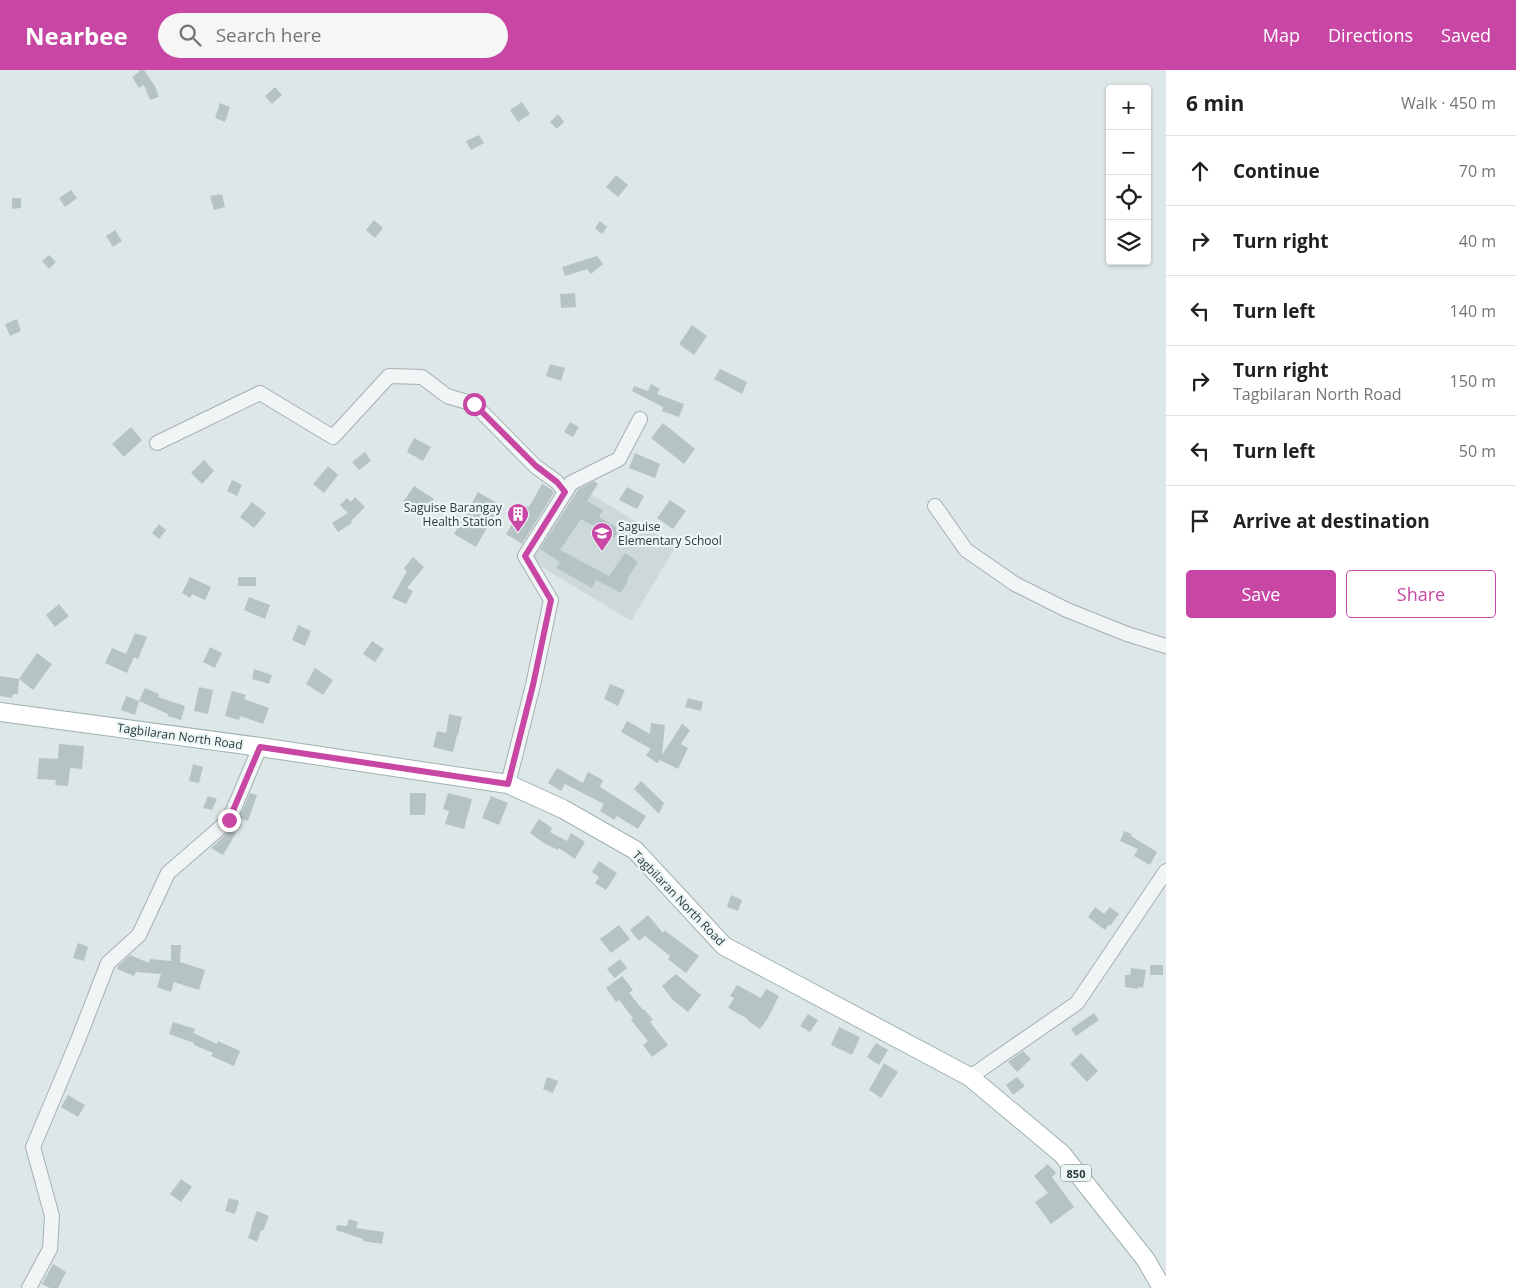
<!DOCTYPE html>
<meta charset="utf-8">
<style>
:root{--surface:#fff;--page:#f6f6f6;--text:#202124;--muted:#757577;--line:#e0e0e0;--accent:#c847a5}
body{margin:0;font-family:"Open Sans",sans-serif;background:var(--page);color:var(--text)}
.controls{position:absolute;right:15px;top:15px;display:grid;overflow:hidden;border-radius:5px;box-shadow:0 1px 4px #0004}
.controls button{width:45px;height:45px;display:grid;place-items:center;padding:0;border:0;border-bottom:1px solid var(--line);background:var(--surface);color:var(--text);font:25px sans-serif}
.stop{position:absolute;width:15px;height:15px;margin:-11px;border:4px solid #c847a5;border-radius:50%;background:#fff}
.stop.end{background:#c847a5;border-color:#fff;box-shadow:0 1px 5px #0008}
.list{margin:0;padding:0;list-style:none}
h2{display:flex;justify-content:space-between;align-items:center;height:65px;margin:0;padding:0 20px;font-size:21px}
h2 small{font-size:16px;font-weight:400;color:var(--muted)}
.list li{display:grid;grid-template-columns:32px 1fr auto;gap:15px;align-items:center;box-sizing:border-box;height:70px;padding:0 20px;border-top:1px solid var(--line)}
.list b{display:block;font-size:19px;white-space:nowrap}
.list p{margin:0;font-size:16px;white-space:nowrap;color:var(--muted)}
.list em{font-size:16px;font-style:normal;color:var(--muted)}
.actions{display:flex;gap:10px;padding:15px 20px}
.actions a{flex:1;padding:11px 0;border:1px solid var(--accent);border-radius:5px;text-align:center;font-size:18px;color:var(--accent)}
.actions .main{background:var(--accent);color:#fff}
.icon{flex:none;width:28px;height:28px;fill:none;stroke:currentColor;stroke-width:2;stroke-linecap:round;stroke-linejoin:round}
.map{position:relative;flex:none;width:1166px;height:1218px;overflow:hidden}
header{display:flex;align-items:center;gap:30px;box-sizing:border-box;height:70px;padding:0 25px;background:var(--accent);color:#fff}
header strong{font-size:24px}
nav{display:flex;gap:28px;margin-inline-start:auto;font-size:18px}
.search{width:350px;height:45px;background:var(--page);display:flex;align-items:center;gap:12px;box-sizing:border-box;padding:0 18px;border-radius:28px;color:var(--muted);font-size:19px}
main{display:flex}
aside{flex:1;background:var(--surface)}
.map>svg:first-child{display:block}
.built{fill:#ccd8d9}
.building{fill:#b6c3c4}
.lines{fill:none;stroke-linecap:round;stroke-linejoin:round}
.minor-casing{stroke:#a4b0b1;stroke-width:16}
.major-casing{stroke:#9eb2b2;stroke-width:20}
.minor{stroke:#f1f5f6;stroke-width:14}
.major{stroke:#fff;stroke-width:18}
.route{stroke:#c847a5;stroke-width:6}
.labels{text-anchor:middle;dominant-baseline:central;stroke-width:4.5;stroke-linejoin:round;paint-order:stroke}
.shield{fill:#edf5f5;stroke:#637474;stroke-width:1}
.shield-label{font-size:11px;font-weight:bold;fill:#283c3d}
.poi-label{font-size:12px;fill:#283c3d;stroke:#edf5f5;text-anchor:end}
.street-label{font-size:12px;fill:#283c3d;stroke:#edf5f5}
</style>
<header>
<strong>Nearbee</strong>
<div class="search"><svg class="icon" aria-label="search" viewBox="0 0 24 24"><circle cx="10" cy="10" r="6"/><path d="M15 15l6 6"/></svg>Search here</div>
<nav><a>Map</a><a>Directions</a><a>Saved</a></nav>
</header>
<main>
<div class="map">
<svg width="1166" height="1218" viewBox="0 0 1166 1218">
<rect width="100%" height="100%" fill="#dee7e7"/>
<path class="built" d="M574 414 676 476 631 551 529 489Z"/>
<g class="building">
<path d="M139 0H144L155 16 159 27 150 30 144 15 139 18 132 7 140 1Z"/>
<path d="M275 17 282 25 272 34 265 26Z"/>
<path d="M522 32 530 44 518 52 510 40Z"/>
<path d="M220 33 230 37 225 52 215 48Z"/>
<path d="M558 44 564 52 557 59 550 52Z"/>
<path d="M479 65 484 73 471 80 466 71Z"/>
<path d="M616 105 628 115 618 127 606 117Z"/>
<path d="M71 120 77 128 65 137 59 128Z"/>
<path d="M222 124 225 137 214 140 210 126Z"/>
<path d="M12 128H21V138L12 139Z"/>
<path d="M374 150 383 158 375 168 366 160Z"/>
<path d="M600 151 607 157 602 164 595 158Z"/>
<path d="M115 160 122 171 113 177 106 166Z"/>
<path d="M49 185 56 192 49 199 42 191Z"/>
<path d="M597 186 603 194 591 204 587 199 565 206 562 197Z"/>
<path d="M575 223 576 237 561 238 560 224Z"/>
<path d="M17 249 21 261 10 266 5 254Z"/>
<path d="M692 255 707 266 694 285 679 274Z"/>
<path d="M550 294 565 298 561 311 546 306Z"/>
<path d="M720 299 747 312 742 324 714 309Z"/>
<path d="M651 314 660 319 657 324 684 334 679 347 662 341 663 337 632 321 634 316 648 321Z"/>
<path d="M570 352 579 357 573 367 564 362Z"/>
<path d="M663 353 695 379 684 394 651 368Z"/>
<path d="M131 357 142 370 124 387 112 374Z"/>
<path d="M414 368 431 377 423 391 407 382Z"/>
<path d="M365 382 371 391 359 400 352 392Z"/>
<path d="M635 383 660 394 655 408 629 398Z"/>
<path d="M204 390 214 401 202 414 191 403Z"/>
<path d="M328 396 338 405 324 423 313 414Z"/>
<path d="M232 410 242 415 237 426 227 421Z"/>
<path d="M594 411 598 414 587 431 603 440 599 447 619 459 614 468 581 449 560 480 609 506 625 483 638 492 627 509 628 510 621 523 596 510 592 518 556 498 560 492 540 479 579 419Z"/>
<path d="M542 414 551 419 554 423 522 474 506 464 514 451 517 452 527 436 529 437Z"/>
<path d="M414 416 434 429 423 445 403 432Z"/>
<path d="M627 417 644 426 637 439 619 430Z"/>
<path d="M478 422 500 435 476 477 454 464Z"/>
<path d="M355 427 365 437 351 451 352 453 338 462 332 453 348 443 340 435 347 428 351 432Z"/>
<path d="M670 430 686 441 673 459 657 448Z"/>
<path d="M252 432 266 443 254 458 240 447Z"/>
<path d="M159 454 166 460 159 469 152 463Z"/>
<path d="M625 456 636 464 631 472 619 465Z"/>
<path d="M413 487 424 497 407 518 413 521 406 534 392 528 407 501 404 498Z"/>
<path d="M190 507 211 517 205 530 192 524 190 528 182 523Z"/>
<rect x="238" y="507" width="18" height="9"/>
<path d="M249 527 270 535 265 549 244 540Z"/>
<path d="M59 534 69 546 55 557 46 545Z"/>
<path d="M298 555 311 561 305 576 292 570Z"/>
<path d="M135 563 147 567 138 589 126 584Z"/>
<path d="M372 571 384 579 375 592 363 584Z"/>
<path d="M210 577 222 583 215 598 203 592Z"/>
<path d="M112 578 134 587 127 603 105 593Z"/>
<path d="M37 583 52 594 33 620 19 609Z"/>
<path d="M315 598 333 610 323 625 306 614Z"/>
<path d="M254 599 272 605 269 614 252 609Z"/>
<path d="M0 606 19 609 18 624H13L12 628 0 626Z"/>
<path d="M610 614 625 620 618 636 604 629Z"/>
<path d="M199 617 213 620 208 644 194 641Z"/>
<path d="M145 618 159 624 158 627 185 636 181 650 168 646V644L139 631Z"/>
<path d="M232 621 246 625 244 629 269 638 263 654 240 646 239 650 225 646Z"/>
<path d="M126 626 139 631 135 645 121 640Z"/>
<path d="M688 628 703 632 701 641 685 637Z"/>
<path d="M449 644 462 647 458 665H457L453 682 433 677 437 661 446 663Z"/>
<path d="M627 651 650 664 651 653 665 655 662 685 682 654 690 660 681 674 688 678 678 699 660 690 657 693 646 685 651 679 621 662Z"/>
<path d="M59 674 84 676 82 699 70 698 68 716 55 715 56 710 37 709 39 688 58 689Z"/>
<path d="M193 694 203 697 199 713 189 711Z"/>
<path d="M557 698 583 713 588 702 603 710 600 717 646 746 638 759 617 746 614 750 600 741 604 734 565 714 561 721 548 713Z"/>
<path d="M641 711 664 733 659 744 634 719Z"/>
<path d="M250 723 257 725 248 751 239 748Z"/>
<path d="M410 723H426L425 745H410Z"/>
<path d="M448 723 472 729 464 759 445 754 449 741 443 739Z"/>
<path d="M208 726 217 729 212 740 203 738Z"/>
<path d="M491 726 508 733 499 755 482 748Z"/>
<path d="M539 749 552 758 550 762 567 771 571 763 585 772 575 789 559 778 558 780 544 773 530 763Z"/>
<path d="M231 760 236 763 223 785 211 778Z"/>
<path d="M1124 761 1132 764 1131 766 1157 782 1150 795 1134 786 1138 779 1120 771Z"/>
<path d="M599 791 617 803 606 820 595 813 599 807 592 802Z"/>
<path d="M731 825 742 830 738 841 727 837Z"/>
<path d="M1095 837 1104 844 1110 837 1119 844 1110 856 1109 854 1105 860 1088 847Z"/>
<path d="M648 845 663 863 664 860 699 886 686 903 668 889 670 886 645 866 639 871 630 860Z"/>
<path d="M619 855 630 869 611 883 600 869Z"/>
<path d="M78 873 88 877 84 891 73 888Z"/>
<path d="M171 875H181L180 892 205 900 199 920 174 912 171 922 157 917 161 904 136 902 134 906 117 899 118 896 130 885 149 893 150 889 171 891Z"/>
<path d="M620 889 627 898 615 908 607 899Z"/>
<rect x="1150" y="895" width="13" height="10"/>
<path d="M1131 898 1146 900 1143 918 1138 917V919L1125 917V905H1130Z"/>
<path d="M676 904 701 925 688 942 673 930 662 916Z"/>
<path d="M622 906 633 920 629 923 643 940 644 939 653 950 650 952 668 975 652 987 643 975 648 971 631 950 633 948 619 930 616 932 606 918Z"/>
<path d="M737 915 761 928 766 919 779 926 768 948 760 959 747 950 748 949 728 938 734 928 730 926Z"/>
<path d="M1094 943 1099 950 1076 966 1071 959Z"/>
<path d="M808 944 818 950 810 962 800 956Z"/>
<path d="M173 952 195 959 193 963 198 965 217 974 218 971 240 981 234 996 211 986 213 983 194 975V973L169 964Z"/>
<path d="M839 957 860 967 852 985 831 975Z"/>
<path d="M876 973 888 980 879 995 867 987Z"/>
<path d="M1023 981 1031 989 1017 1002 1008 992Z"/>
<path d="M1081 983 1098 1001 1087 1012 1070 994Z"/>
<path d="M884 993 898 1002 881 1028 869 1020Z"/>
<path d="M547 1007 558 1011 553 1023 543 1019Z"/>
<path d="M1017 1007 1025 1016 1013 1025 1006 1015Z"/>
<path d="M68 1025 85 1035 78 1047 61 1037Z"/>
<path d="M1048 1094 1056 1103 1052 1107 1074 1137 1051 1154 1035 1132 1048 1123 1034 1106Z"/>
<path d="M181 1109 192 1117 181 1132 170 1124Z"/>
<path d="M229 1128 239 1131 235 1144 225 1141Z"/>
<path d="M257 1141 269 1146 263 1161 261 1160 257 1172 248 1168 252 1156H251Z"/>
<path d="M349 1149 358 1152 356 1158 384 1162 382 1174 363 1171V1169L336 1160 337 1155 347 1156Z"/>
<path d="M53 1194 66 1202 58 1218H50L42 1214Z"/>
</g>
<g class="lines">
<g class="minor-casing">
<g id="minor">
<path d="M157 373 260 323 333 367 389 306 422 307 447 326 474 334 535 396 557 412 565 422"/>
<path d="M935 436 966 480 1015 514 1067 540 1127 564 1166 576"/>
<path d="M508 714 533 615 551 530 525 486 571 413 619 389 640 349"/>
<path d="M970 1007 1077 933 1166 801"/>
<path d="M29 1218 50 1179 52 1146 33 1077 78 970 108 893 139 865 168 803 229 750 260 677"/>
</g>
</g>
<g class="major-casing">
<path id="major" d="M0 642 260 677 508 714 563 739 635 780 724 876 970 1007 1062 1084 1146 1190 1162 1218"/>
</g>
<use href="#minor" class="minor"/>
<use href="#major" class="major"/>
</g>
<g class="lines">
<path class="route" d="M229 750 260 677 508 714 533 615 551 530 525 486 565 422 557 412 536 396 474 334"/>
</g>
<defs>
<g id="building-pin" transform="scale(1.125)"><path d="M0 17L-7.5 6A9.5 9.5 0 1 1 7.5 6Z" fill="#c847a5" stroke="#edf5f5"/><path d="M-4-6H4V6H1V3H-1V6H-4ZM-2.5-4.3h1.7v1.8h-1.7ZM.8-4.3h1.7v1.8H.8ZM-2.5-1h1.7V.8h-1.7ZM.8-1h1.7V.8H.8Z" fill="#fff"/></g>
<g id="school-pin" transform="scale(1.125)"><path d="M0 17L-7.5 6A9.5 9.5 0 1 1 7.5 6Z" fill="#c847a5" stroke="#edf5f5"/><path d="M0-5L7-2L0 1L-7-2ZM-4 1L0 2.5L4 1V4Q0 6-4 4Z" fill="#fff"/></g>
</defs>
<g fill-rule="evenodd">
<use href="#building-pin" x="518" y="444"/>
<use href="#school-pin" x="602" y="463"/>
</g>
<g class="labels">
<rect class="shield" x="1061" y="1094.5" width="30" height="17" rx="4"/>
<g class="shield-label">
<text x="1076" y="1103">850</text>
</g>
<g class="poi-label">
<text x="502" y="437">Saguise Barangay<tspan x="502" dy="14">Health Station</tspan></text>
<text x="618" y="456" text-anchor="start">Saguise<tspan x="618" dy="14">Elementary School</tspan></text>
</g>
<g class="street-label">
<text transform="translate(180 666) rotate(8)">Tagbilaran North Road</text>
<text transform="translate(679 828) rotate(46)">Tagbilaran North Road</text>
</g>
</g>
</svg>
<div class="controls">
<button>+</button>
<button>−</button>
<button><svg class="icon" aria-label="locate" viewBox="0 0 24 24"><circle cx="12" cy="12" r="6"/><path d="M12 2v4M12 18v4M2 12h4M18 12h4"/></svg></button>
<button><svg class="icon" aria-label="layers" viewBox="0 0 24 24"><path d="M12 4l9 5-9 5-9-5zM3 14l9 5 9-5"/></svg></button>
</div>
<div class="stop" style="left:474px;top:334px"></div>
<div class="stop end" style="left:229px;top:750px"></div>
</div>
<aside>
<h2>6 min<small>Walk · 450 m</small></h2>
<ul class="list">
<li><svg class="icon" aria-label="ahead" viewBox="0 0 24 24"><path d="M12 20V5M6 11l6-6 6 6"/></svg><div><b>Continue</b></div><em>70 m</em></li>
<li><svg class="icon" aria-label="right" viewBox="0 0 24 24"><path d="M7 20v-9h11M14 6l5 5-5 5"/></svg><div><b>Turn right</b></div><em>40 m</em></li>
<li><svg class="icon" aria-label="left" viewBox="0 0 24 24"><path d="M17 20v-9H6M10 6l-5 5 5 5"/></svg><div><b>Turn left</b></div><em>140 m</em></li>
<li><svg class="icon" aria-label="right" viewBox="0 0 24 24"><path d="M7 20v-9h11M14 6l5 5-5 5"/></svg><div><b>Turn right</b><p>Tagbilaran North Road</p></div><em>150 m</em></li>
<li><svg class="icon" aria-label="left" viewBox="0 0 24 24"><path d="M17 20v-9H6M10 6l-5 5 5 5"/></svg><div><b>Turn left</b></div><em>50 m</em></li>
<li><svg class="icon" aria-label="arrive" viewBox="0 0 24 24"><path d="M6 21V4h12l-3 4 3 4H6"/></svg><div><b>Arrive at destination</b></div></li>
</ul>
<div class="actions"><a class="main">Save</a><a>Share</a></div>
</aside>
</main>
